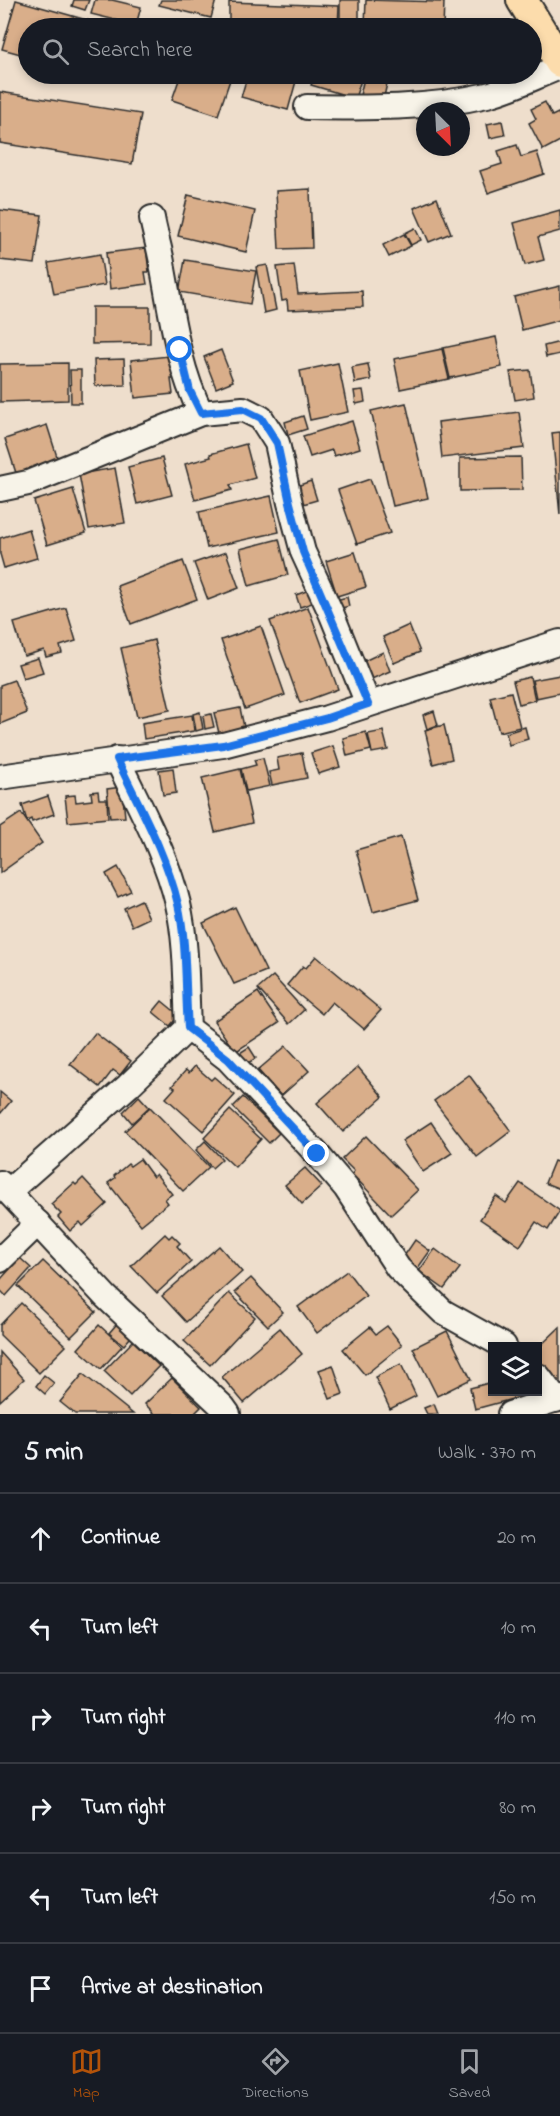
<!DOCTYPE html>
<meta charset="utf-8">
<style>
:root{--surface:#171b24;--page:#20242c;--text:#f1f3f6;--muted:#9ea1a6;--line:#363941;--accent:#b45309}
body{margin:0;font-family:"Indie Flower",sans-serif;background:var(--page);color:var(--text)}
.controls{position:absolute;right:18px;bottom:18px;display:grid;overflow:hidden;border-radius:0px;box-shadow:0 3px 9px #0003}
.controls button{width:54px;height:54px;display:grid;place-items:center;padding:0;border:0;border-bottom:2px solid var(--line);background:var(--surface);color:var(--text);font:30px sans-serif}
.compass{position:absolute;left:416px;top:102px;width:54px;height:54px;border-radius:50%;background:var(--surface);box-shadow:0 3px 9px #0003;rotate:156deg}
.stop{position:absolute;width:18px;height:18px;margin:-14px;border:4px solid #1a73e8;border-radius:50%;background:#fff}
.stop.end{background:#1a73e8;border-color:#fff;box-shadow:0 2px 6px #0008}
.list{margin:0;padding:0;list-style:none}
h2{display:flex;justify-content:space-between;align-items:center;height:78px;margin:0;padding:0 24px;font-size:26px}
h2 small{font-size:20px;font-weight:400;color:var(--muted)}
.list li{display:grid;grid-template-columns:39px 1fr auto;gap:18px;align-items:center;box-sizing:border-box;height:90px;padding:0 24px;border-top:2px solid var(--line)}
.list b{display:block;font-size:22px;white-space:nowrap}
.list em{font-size:20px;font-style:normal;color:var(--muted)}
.icon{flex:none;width:33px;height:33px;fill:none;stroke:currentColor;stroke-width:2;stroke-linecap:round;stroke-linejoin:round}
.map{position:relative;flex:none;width:560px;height:1414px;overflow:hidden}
.search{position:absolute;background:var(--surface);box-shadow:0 3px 9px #0003;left:18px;right:18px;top:18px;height:66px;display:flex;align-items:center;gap:15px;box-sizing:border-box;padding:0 21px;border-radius:33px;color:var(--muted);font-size:22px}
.sheet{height:618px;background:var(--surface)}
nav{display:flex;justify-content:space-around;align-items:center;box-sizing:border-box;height:84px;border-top:2px solid var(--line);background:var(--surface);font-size:16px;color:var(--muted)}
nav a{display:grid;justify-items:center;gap:3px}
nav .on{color:var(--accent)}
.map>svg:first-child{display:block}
.building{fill:#d9ae8a;stroke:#2b2b2b;stroke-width:1.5}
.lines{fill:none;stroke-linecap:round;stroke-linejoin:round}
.minor-casing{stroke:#2b2b2b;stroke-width:28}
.major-casing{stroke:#2b2b2b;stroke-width:34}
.minor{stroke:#f7f3e8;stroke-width:24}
.major{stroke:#fcdcac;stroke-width:30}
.route{stroke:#1a73e8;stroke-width:8}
</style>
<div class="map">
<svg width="560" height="1414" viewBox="0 0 560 1414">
<rect width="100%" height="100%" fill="#eedecc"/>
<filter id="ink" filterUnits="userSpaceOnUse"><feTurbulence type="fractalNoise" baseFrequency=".0167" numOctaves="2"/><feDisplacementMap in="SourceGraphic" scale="12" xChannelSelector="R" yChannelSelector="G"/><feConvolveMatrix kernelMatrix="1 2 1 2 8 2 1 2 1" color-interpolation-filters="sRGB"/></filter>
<g filter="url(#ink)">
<g class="building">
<path d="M16 0 115 28H28V56L2 49Z"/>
<path d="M74 0H89L85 10 72 6Z"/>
<path d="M95 0H112L141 7 136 25 91 14Z"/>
<path d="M161 0H216L211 18 159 5Z"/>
<path d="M340 0H359V25H349V20L340 19Z"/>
<path d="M366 0 444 2 443 28 365 26Z"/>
<path d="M229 2 339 6 338 27 229 23Z"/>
<path d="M89 74H113L111 80Z"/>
<path d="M181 74H232L218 115 172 100Z"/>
<path d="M248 74H298L288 110 241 97Z"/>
<path d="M315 74H363L355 98 311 85Z"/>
<path d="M365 74 388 79 383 101 360 95Z"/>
<path d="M0 92 141 114 132 164 0 143Z"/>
<path d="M545 102 552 116 558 113 560 116V141L543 150 529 123 536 119 531 109Z"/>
<path d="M502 121 505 135 490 138 487 124Z"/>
<path d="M517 145 521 157 537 152 544 174 488 193 480 171 502 164 498 151Z"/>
<path d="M310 189 312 248 279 249 276 191Z"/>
<path d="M188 195 255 211 246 252 178 236Z"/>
<path d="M437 198 451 233 429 242 414 208Z"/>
<path d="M0 210 42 215 35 264 0 260Z"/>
<path d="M560 210V231L538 237 544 260 525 265 514 223Z"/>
<path d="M415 228 421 240 411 245 405 233Z"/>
<path d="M404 234 411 246 389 257 383 245Z"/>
<path d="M146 248 149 272H145L147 284 110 289 106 253Z"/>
<path d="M100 254 105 285 54 294 48 263Z"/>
<path d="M185 260 256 271 250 304 179 292Z"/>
<path d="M267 265 276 310 264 313 256 267Z"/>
<path d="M294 265 298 294 362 291 363 307 288 310 287 300 282 301 277 267Z"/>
<path d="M560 286V320L522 330 514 297Z"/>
<path d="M92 307H150V343L92 344Z"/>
<path d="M496 337 502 367 450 378 443 348Z"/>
<path d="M560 342V354L546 357 544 346Z"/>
<path d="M442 349 449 379 400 389 394 359Z"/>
<path d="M221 350 233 381 216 388 204 357Z"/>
<path d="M169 356 170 365H175L177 379H171L173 394 135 398 131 360Z"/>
<path d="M124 359 125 385 95 386 94 360Z"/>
<path d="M68 363V400L0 402V364Z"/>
<path d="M338 363 348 412 310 420 300 371Z"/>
<path d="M368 364 371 380 355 383 352 367Z"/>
<path d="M70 370H81V403H71Z"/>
<path d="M530 370 534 397 515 400 510 372Z"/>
<path d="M363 390 365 402 356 404 354 391Z"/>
<path d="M406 403 428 498 393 506 371 411Z"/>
<path d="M519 412 524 448 442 458 438 422Z"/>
<path d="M303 416 307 429 288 435 285 422Z"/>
<path d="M352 421 360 448 334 456 332 450 310 457 303 436Z"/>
<path d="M47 425 59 463 17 476 5 439Z"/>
<path d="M560 432V515L552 433Z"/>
<path d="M246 444 255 478 230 485 232 490 195 500 185 464 211 457 210 454Z"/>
<path d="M521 457 522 490 460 491V458Z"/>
<path d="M162 458 172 495 137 504 128 467Z"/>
<path d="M115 468 125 523 89 529 79 474Z"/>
<path d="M370 479 390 533 357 544 338 490Z"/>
<path d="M311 481 317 500 303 504 297 486Z"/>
<path d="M73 489 86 533 47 545 34 501Z"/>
<path d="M271 496 279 532 207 548 199 512Z"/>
<path d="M29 529 37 558 4 568 0 554V538Z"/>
<path d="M279 539 288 575 249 586 240 549Z"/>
<path d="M226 552 239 588 208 600 194 563Z"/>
<path d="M355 552 366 587 337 596 326 561Z"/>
<path d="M183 561 197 599 131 624 117 586Z"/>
<path d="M309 590 312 603 300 607 296 595Z"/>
<path d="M347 597 349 606 339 609 336 600Z"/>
<path d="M308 607 338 689 300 703 270 621Z"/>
<path d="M66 608 76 641 60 646 62 653 46 657 44 650 24 656 14 623Z"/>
<path d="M409 625 420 652 394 663 383 637Z"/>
<path d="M261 626 285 695 245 709 221 640Z"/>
<path d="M154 640 170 710 137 717 121 648Z"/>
<path d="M383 652 390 671 367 681 360 663Z"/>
<path d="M38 658 43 672 23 678 18 664Z"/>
<path d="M560 675V693L536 698 532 680Z"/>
<path d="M530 677 535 700 519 704 513 681Z"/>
<path d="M14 680 27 713 0 724V685Z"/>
<path d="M511 692 520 727 499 732 490 697Z"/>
<path d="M240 708 244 727 219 733 214 713Z"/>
<path d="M434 711 438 725 427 729 423 715Z"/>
<path d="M200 712 203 729 196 731 193 714Z"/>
<path d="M211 714 214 727 205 729 203 716Z"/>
<path d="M192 715 194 731 144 739 142 723Z"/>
<path d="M444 725 452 759 433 764 425 730Z"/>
<path d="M525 727 528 739 509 745 506 733Z"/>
<path d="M383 731 388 750 372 753 368 734Z"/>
<path d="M366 732 371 750 347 756 343 738Z"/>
<path d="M333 746 340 767 318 774 311 753Z"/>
<path d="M302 753 307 778 272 785 269 772 279 770 277 758Z"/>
<path d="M263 758 270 786 246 791 241 769 256 765 254 760Z"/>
<path d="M173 768 176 793 163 795 159 770Z"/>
<path d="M240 769 252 823 215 832 202 778Z"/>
<path d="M122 787 125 817 110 818 107 789Z"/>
<path d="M98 791 99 799H107L108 818 68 822 65 796 75 795 76 802 92 800 91 792Z"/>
<path d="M48 796 54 814 32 822 31 819 27 821 22 805Z"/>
<path d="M21 813 42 843 0 873V827Z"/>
<path d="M401 837 418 900 373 912 356 850Z"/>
<path d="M118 867 131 891 118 897 106 874Z"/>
<path d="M141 900 149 918 132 926 124 908Z"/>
<path d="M235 907 266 971 234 984 203 923Z"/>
<path d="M316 956 381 1010 364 1029 332 1002 322 1014 287 985 303 966 306 968Z"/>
<path d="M273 976 304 1010 289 1024 258 989Z"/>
<path d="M258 992 279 1023 235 1052 214 1021Z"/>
<path d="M162 1001 179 1015 170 1026 153 1012Z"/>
<path d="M95 1033 131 1061 120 1075 113 1070 100 1087 70 1064Z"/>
<path d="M286 1046 309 1071 281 1096 258 1070Z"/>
<path d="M249 1047 256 1058 242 1067 235 1056Z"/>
<path d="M195 1066 211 1080 214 1077 235 1095 203 1131 166 1098 175 1088 172 1086 186 1070 189 1073Z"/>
<path d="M358 1067 383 1097 343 1132 317 1103Z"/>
<path d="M469 1075 511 1131 477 1157 434 1101Z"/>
<path d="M0 1092 11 1101 0 1114Z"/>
<path d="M139 1096 149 1107 132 1123 123 1112Z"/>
<path d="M243 1097 279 1133 269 1143 233 1107Z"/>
<path d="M150 1107 209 1167 183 1191 125 1131Z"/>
<path d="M230 1110 261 1139 235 1167 204 1138Z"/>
<path d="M431 1122 452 1153 423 1172 402 1141Z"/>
<path d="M366 1136 418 1190 391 1215 352 1174 354 1171 342 1159Z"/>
<path d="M205 1141 222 1159 212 1168 196 1150Z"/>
<path d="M140 1159 153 1177 156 1174 172 1194 165 1199 168 1203 141 1225 108 1183 115 1178 114 1176 128 1164 130 1166Z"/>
<path d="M554 1161 560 1163V1189L545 1183Z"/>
<path d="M305 1168 322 1186 302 1204 285 1185Z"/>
<path d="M83 1178 107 1204 83 1226 80 1222 70 1231 58 1217 61 1214 51 1204 74 1183 76 1185Z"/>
<path d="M520 1183 560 1211 548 1230 536 1222 520 1246 480 1219 496 1196 506 1203Z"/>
<path d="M165 1234 169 1238 172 1235 180 1243 177 1246 191 1262 157 1293 131 1266Z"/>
<path d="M415 1240 430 1251 415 1272 400 1262Z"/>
<path d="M219 1246 242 1272 186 1322 162 1296Z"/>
<path d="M435 1249 460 1268 444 1289 419 1271Z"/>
<path d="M20 1258 31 1268 6 1296 0 1290V1280Z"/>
<path d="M43 1261 96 1312 71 1337 18 1286Z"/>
<path d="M347 1271 366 1296 317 1333 298 1307Z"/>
<path d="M251 1278 283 1312 268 1326 235 1292Z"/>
<path d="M229 1293 255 1317 210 1365 184 1341Z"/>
<path d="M21 1303 66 1346 39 1373 0 1335V1325Z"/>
<path d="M121 1319 136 1331 124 1345 109 1333Z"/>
<path d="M99 1325 122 1346 101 1369 78 1349Z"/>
<path d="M387 1326 402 1345 365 1375 343 1349 370 1327 376 1334Z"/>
<path d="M560 1327V1382L558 1384 538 1363V1348Z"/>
<path d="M280 1328 302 1354 244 1403 222 1377Z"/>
<path d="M447 1331 471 1379 437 1396 413 1348Z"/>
<path d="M133 1341 159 1366 130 1396 104 1371Z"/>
<path d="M0 1352 24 1379 0 1401Z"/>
<path d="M401 1364 416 1396 390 1409 375 1377Z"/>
<path d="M333 1365 343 1394 330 1399 319 1370Z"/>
<path d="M83 1374 133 1414H75L60 1402Z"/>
<path d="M44 1375 54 1383 45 1394 36 1386Z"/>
<path d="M172 1378 201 1407 194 1414H155L145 1404Z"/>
<path d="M492 1382V1392H526L527 1395 475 1409 470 1388Z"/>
<path d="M434 1404 438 1414H427L424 1408Z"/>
</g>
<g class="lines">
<g class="minor-casing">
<g id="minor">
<path d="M307 107C367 108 429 109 487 95 511 89 536 76 560 67"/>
<path d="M152 218C155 235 161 252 163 269 172 318 179 369 201 413"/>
<path d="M0 489 28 483 201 413 243 409 261 418 277 443 290 503 303 552 332 615 368 704"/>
<path d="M117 759C139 806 166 853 178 904 187 942 186 989 188 1028L228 1059 317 1154 346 1188 398 1268 443 1312 504 1346"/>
<path d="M0 777 223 745 327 718 560 642"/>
<path d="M0 1183 106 1297 223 1407 228 1414"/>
<path d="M9 1191 128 1086 188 1028"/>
<path d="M0 1260 38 1223"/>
<path d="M538 1376 556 1400"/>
<path d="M510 1414 560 1398"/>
</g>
</g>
<g class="major-casing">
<path id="major" d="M522 0 560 62"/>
</g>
<use href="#minor" class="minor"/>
<use href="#major" class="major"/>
</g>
</g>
<g class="lines" filter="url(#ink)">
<path class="route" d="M180 350 190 391 201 413 243 409 261 418 277 443 290 503 303 552 368 704 327 718 223 745 117 759C139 806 166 853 178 904 187 941 185 989 188 1028L228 1059 317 1154"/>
</g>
</svg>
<div class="controls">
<button><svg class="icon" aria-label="layers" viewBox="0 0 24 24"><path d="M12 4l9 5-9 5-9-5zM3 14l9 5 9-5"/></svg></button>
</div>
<svg class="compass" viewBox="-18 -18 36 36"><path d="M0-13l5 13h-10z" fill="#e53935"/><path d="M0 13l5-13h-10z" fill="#9ea1a6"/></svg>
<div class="stop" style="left:180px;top:350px"></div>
<div class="stop end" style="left:317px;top:1154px"></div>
<div class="search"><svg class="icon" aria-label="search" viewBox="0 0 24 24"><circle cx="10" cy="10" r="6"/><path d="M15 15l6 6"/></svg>Search here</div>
</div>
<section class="sheet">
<h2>5 min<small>Walk · 370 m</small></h2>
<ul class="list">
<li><svg class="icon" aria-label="ahead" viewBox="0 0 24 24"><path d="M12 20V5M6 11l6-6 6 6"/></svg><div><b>Continue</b></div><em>20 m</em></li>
<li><svg class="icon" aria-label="left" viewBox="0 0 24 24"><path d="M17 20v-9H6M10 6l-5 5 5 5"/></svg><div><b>Turn left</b></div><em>10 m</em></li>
<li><svg class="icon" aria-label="right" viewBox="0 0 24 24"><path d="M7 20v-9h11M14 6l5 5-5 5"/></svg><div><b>Turn right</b></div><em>110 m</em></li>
<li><svg class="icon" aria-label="right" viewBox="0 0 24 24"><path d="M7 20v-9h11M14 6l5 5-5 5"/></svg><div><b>Turn right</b></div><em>80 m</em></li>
<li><svg class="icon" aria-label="left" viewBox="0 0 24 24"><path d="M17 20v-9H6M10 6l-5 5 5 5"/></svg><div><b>Turn left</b></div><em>150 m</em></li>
<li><svg class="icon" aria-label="arrive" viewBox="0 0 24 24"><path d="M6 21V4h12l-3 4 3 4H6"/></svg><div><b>Arrive at destination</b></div></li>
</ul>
</section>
<nav>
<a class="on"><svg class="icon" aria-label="map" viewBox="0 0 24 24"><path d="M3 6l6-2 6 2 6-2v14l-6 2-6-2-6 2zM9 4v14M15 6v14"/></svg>Map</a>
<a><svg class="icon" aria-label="directions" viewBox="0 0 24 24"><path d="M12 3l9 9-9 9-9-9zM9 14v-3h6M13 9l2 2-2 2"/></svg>Directions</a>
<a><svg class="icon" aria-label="saved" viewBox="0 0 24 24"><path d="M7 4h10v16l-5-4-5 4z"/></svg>Saved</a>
</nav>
